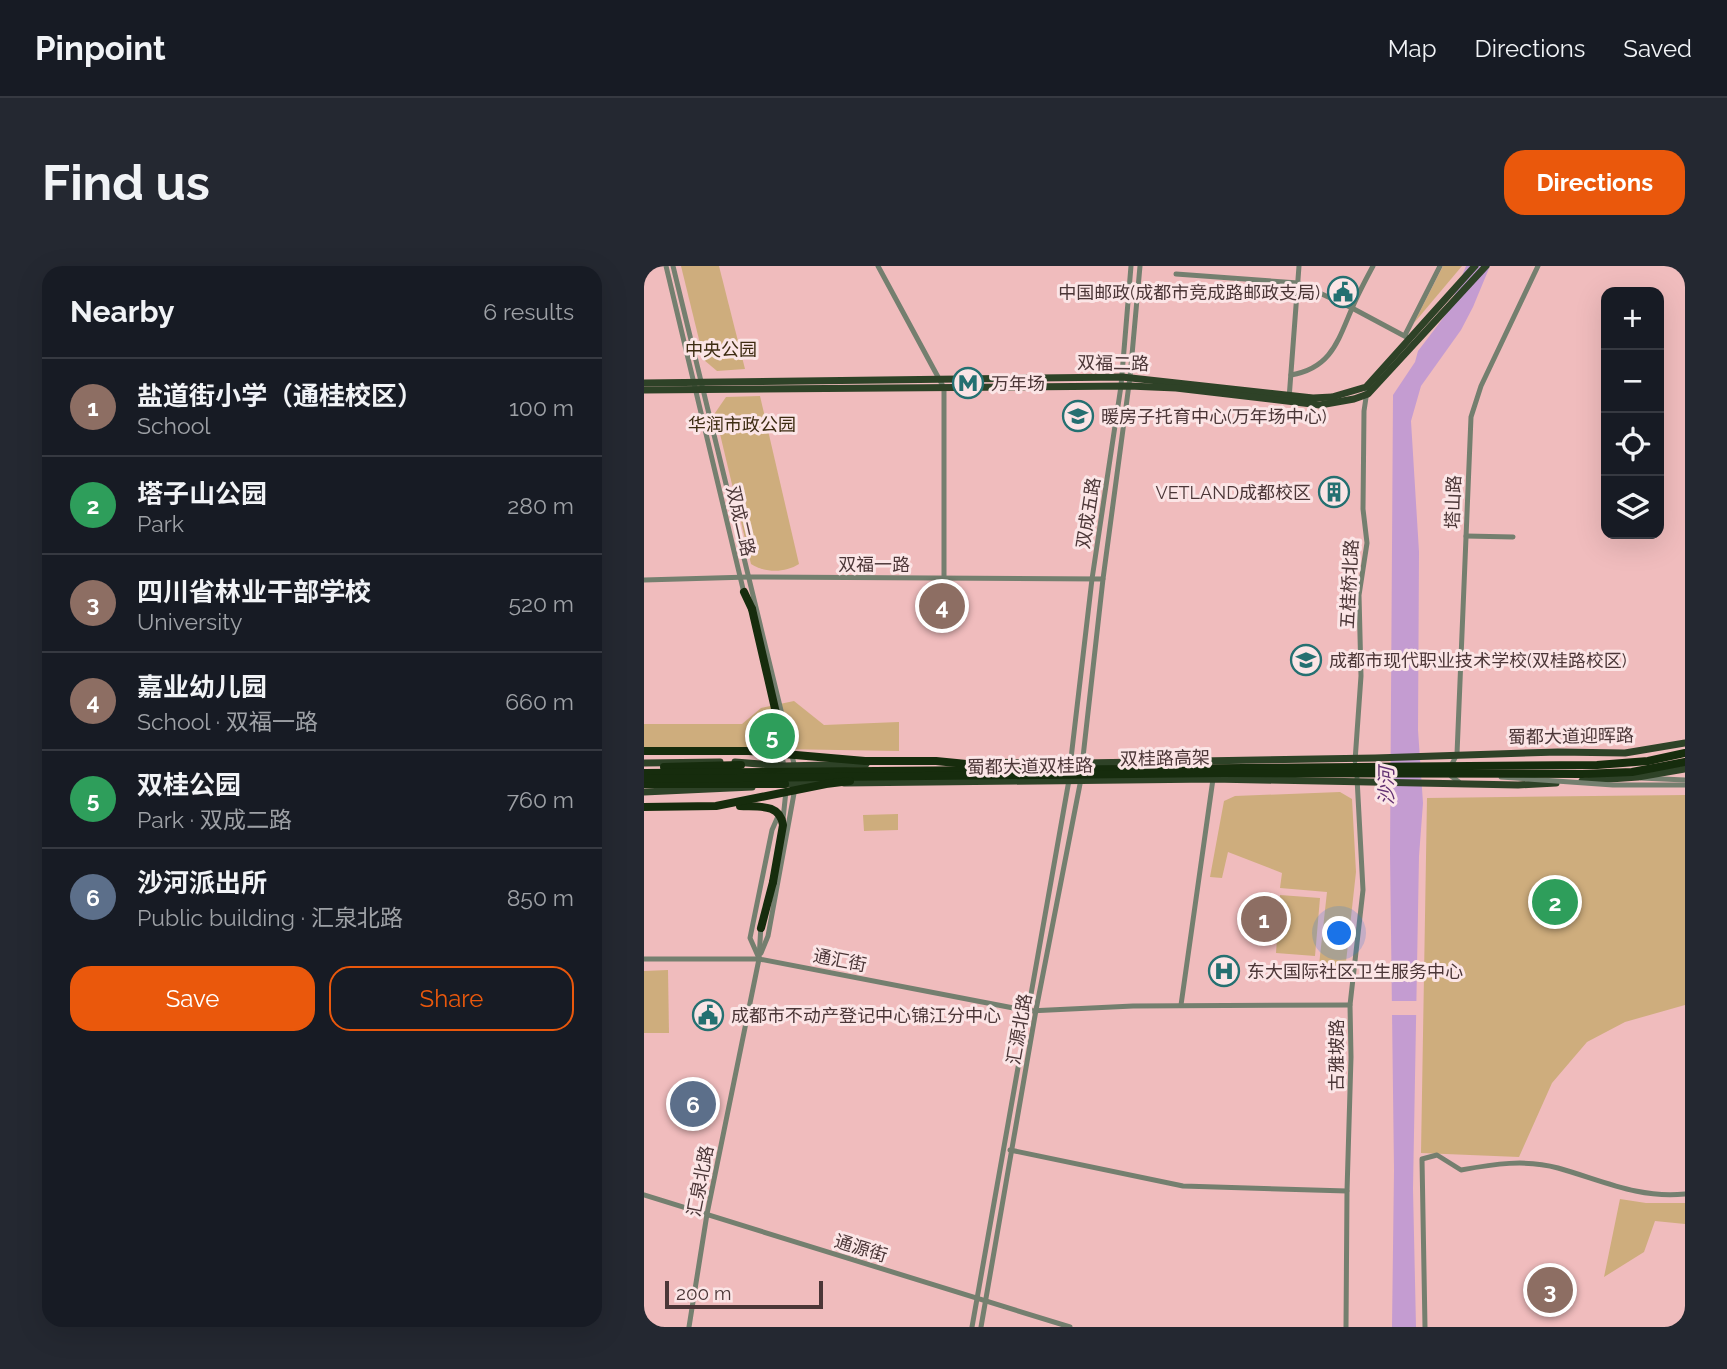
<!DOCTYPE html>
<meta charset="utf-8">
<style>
:root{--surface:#171b24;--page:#242831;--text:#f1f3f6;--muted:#9ea1a6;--line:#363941;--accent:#ea580c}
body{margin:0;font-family:Raleway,"Noto Sans SC",sans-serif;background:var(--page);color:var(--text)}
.controls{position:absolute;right:21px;top:21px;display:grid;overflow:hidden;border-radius:14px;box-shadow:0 7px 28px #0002}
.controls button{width:63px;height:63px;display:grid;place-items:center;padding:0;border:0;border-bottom:2px solid var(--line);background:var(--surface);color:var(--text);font:35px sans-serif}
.scale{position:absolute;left:21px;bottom:18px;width:158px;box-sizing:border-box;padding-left:7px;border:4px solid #4b3637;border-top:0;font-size:19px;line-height:24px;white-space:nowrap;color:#4b3637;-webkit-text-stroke:5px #fbe5e6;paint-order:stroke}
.you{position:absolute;left:696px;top:668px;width:24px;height:24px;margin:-18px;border:5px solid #fff;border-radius:50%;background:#1a73e8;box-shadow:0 0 0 10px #1a73e833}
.badge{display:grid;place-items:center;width:46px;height:46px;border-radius:50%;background:var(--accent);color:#fff;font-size:23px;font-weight:700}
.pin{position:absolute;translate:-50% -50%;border:4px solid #fff;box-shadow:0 2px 7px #0006}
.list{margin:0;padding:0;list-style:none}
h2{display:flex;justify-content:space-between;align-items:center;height:91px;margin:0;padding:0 28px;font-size:30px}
h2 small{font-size:23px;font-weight:400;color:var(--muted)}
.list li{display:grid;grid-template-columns:46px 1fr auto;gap:21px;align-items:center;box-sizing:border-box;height:98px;padding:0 28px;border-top:2px solid var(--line)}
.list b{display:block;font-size:26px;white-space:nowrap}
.list p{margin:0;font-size:23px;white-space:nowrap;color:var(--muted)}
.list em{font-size:23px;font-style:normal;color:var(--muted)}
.actions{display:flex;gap:14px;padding:21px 28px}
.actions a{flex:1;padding:16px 0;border:2px solid var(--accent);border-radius:21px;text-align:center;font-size:24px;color:var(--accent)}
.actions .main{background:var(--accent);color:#fff}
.icon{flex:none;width:38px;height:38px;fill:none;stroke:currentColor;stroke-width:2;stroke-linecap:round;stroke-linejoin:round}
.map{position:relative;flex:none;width:1041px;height:1061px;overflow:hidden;border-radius:21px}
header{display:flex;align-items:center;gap:42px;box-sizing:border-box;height:98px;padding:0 35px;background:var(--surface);border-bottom:2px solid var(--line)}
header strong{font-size:33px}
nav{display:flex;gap:38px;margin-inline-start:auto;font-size:24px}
.intro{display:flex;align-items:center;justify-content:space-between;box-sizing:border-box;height:168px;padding:0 42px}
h1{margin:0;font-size:49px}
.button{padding:18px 32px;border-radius:21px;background:var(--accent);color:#fff;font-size:24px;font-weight:700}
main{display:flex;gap:42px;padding:0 42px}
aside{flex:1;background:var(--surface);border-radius:21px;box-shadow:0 7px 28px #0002}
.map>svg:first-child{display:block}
.green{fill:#cead7d}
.water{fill:#c49cd1}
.pier{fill:#f0bcbd}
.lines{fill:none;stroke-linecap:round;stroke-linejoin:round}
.minor{stroke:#747f6f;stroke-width:5}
.major{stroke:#2e4227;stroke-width:7}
.highway{stroke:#162c0d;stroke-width:8}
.minor-bridge{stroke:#747f6f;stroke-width:5}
.highway-bridge{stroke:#162c0d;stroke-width:8}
.labels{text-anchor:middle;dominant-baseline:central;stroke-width:6;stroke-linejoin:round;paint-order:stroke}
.poi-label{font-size:18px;fill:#4b3637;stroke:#fbe5e6;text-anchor:start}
.park-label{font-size:18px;fill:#3d2c12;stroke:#fbe5e6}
.street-label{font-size:18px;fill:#4b3637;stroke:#fbe5e6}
.water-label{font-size:19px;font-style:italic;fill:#613071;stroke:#fbe5e6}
</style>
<header>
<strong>Pinpoint</strong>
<nav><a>Map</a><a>Directions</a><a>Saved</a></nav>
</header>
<div class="intro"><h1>Find us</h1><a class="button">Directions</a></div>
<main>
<aside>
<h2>Nearby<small>6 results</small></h2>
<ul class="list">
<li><span class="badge" style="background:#8d6e63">1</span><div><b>盐道街小学（通桂校区）</b><p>School</p></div><em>100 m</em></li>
<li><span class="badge" style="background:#2e9e5b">2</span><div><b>塔子山公园</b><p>Park</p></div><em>280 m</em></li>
<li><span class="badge" style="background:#8d6e63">3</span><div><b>四川省林业干部学校</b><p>University</p></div><em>520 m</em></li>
<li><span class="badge" style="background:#8d6e63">4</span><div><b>嘉业幼儿园</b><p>School · 双福一路</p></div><em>660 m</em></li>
<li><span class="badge" style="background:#2e9e5b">5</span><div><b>双桂公园</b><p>Park · 双成二路</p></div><em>760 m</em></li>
<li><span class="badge" style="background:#5c6f8a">6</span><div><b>沙河派出所</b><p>Public building · 汇泉北路</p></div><em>850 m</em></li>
</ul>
<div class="actions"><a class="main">Save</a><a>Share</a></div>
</aside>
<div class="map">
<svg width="1041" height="1061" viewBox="0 0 1041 1061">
<rect width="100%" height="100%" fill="#f0bcbd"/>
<g class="green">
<path d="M37 0H75L101 103 73 105 60 94Z"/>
<path d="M799 0H818L770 57Z"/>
<path d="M116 130 155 298C141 307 121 307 107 298L71 147 82 131Z"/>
<path d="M150 435 180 459 255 456V485L0 481V458H98L117 442Z"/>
<path d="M696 526 708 533 712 606 701 705 675 699 683 626 636 622 638 607 584 586 578 612 566 611 580 535 591 530Z"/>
<path d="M1041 529V739L981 756 943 776 908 817 875 891 777 887 783 532Z"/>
<path d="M254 548V564L220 565 219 549Z"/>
<path d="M636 629 676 632 671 690 632 687Z"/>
<path d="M24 704 25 767H0V705Z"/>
<path d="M976 933 1002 937H1041V958L1011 955 1000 986 960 1011Z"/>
</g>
<path class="water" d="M822 0H846L829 41 817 64 777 120 767 155 775 286 774 464 779 537 775 590 769 923 772 1061H748L750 904 746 587 749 129 771 96 774 85 803 47Z"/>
<rect class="pier" x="745" y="735" width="32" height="14"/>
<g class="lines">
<g class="minor">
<path d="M22 0 100 327"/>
<path d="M29 0 151 502"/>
<path d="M234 0 300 122V312"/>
<path d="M532 8 654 17 708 42 766 73"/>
<path d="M761 69 796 0"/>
<path d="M647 109C688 102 694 74 709 40 715 26 722 13 729 0"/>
<path d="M645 133 655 0"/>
<path d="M822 270 869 271"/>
<path d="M0 314 105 311 459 313"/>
<path d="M133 462 140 501"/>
<path d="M711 495 717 410 715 329 723 277 719 243 720 145 723 125"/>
<path d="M438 500 459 313 486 111 496 0"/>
<path d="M426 501 448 313 477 120 487 0"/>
<path d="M997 512 1041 514"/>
<path d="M815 516 807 510 806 502 813 488 827 151 837 120 894 0"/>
<path d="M139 553 142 525"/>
<path d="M117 687 124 670 151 522"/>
<path d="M114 690 106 672 128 564 135 548"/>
<path d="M0 693H115L385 745 489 740 706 739"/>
<path d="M537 739 569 513"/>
<path d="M366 884 539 920 703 925"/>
<path d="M0 929 426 1061"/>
<path d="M45 1061 63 948 115 693 117 659"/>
<path d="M328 1061 425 514"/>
<path d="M337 1061 392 744 437 513"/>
<path d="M702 1061 703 925 707 791 706 739 719 624 713 512"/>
<path d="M781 1061 778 893 793 889 817 904C849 898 882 893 914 902 957 914 995 933 1041 928"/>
</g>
<g class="major">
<path d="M0 117 478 111 669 132 688 131 722 121 831 0"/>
<path d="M0 124 485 120 532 122 676 139 710 133 724 128 842 0"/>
<path d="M91 496 140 500 222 498"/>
<path d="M325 496 439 497 731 492 914 486 981 487 1041 477"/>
<path d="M0 497 76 496"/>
<path d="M938 515 994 511 1041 503"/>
<path d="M200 517 569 513 874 519 912 517"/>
<path d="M137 518 177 517"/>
<path d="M0 526 108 521"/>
</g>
<g class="highway">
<path d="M100 326 108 343"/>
<path d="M0 518H141"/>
<path d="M117 662 129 616"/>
</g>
<path class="minor-bridge" d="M857 511 969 519H1041"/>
<g class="highway-bridge">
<path d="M108 343 135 460 128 475 109 484"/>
<path d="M0 485H105L221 495H292L333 499"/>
<path d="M20 501 97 499"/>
<path d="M0 507 953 499 1004 495 1041 487"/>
<path d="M0 513 579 507 938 508 988 506 1041 496"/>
<path d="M96 540C114 541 136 537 139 559L129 616"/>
<path d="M0 541 72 540 182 518 206 515"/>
</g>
</g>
<defs>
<g id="civic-ring" transform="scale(1.575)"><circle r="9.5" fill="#fbe5e6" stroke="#247071" stroke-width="1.5"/><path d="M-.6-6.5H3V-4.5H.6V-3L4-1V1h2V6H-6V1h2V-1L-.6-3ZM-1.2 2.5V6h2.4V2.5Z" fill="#247071"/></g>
<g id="metro-ring" transform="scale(1.575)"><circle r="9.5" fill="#fbe5e6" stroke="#247071" stroke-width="1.5"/><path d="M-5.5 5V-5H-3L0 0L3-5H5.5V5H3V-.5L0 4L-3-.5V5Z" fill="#247071"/></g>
<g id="school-ring" transform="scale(1.575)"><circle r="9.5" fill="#fbe5e6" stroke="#247071" stroke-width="1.5"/><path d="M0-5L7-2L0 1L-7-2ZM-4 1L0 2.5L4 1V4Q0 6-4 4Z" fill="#247071"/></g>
<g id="building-ring" transform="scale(1.575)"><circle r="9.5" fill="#fbe5e6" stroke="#247071" stroke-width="1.5"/><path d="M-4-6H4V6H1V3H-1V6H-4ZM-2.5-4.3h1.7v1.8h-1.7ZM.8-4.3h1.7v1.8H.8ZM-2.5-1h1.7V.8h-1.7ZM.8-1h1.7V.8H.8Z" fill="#247071"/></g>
<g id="hospital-ring" transform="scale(1.575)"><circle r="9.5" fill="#fbe5e6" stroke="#247071" stroke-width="1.5"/><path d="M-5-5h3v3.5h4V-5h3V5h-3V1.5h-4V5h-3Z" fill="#247071"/></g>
</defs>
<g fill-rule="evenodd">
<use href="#civic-ring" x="699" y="26"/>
<use href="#metro-ring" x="324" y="117"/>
<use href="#school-ring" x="434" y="150"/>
<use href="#building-ring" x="690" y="226"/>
<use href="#school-ring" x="662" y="394"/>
<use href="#hospital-ring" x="580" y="705"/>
<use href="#civic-ring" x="64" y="749"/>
</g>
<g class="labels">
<g class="poi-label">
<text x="676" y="26" text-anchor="end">中国邮政(成都市竞成路邮政支局)</text>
<text x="347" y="117">万年场</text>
<text x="457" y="150">暖房子托育中心(万年场中心)</text>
<text x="667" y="226" text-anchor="end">VETLAND成都校区</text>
<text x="685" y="394">成都市现代职业技术学校(双桂路校区)</text>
<text x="603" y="705">东大国际社区卫生服务中心</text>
<text x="87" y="749">成都市不动产登记中心锦江分中心</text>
</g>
<g class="park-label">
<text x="77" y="83">中央公园</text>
<text x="98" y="158">华润市政公园</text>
</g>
<g class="street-label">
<text transform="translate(469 97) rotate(1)">双福二路</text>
<text transform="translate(809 236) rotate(-88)">塔山路</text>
<text transform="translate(444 247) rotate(-81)">双成五路</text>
<text transform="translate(97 255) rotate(77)">双成二路</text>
<text x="230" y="298">双福一路</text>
<text transform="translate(705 318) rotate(-87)">五桂桥北路</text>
<text transform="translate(927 470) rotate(-1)">蜀都大道迎晖路</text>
<text transform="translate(521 492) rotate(-1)">双桂路高架</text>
<text transform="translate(386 500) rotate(-1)">蜀都大道双桂路</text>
<text transform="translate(196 694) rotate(11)">通汇街</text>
<text transform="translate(375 763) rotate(-80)">汇源北路</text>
<text transform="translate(692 789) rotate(-90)">古雅坡路</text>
<text transform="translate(56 915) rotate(-79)">汇泉北路</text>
<text transform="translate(217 982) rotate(17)">通源街</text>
</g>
<g class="water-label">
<text transform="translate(742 520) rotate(-90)">沙河</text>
</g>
</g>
</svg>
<div class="controls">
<button>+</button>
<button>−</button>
<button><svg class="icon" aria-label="locate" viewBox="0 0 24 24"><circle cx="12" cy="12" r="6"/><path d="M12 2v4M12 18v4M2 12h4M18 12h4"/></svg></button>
<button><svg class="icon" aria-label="layers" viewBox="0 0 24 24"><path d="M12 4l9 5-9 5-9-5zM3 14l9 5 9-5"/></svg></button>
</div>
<div class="scale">200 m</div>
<div class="you"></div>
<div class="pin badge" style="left:620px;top:653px;background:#8d6e63">1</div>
<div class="pin badge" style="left:911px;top:636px;background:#2e9e5b">2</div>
<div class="pin badge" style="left:906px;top:1024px;background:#8d6e63">3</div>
<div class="pin badge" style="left:298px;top:340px;background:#8d6e63">4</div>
<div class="pin badge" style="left:128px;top:470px;background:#2e9e5b">5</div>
<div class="pin badge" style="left:49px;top:838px;background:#5c6f8a">6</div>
</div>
</main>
